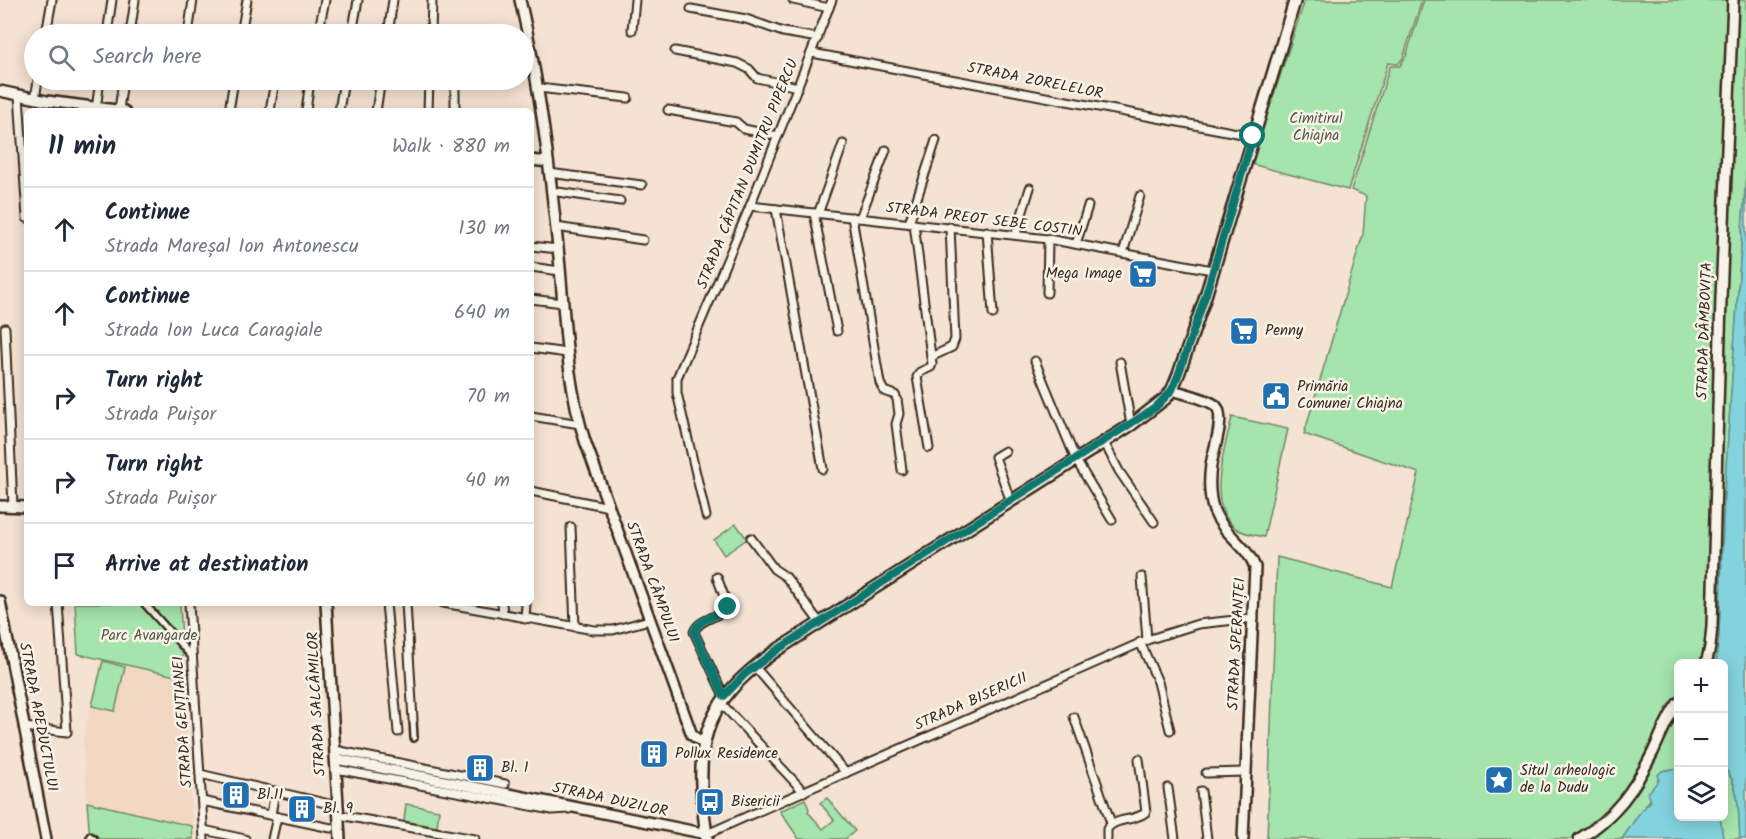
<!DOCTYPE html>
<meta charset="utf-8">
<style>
:root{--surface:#fff;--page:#f2f2f3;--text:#1f2937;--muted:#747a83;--line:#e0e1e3}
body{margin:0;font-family:Kalam,sans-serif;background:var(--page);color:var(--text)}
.controls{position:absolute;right:18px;bottom:18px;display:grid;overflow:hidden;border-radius:9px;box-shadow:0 3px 15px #0003}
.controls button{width:54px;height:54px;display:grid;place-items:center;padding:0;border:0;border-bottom:2px solid var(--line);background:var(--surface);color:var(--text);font:30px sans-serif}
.stop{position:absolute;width:18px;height:18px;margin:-14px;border:4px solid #0f766e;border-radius:50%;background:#fff}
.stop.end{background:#0f766e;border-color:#fff;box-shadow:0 2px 6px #0008}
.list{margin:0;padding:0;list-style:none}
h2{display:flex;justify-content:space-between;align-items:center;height:78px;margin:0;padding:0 24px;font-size:26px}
h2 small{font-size:20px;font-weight:400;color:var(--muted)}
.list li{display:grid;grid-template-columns:39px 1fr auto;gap:18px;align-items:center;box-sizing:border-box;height:84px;padding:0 24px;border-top:2px solid var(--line)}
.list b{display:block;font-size:22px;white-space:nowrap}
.list p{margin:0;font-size:20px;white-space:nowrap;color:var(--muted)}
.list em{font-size:20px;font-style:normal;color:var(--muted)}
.icon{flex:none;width:33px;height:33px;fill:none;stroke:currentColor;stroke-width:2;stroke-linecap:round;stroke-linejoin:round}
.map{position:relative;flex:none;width:1746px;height:839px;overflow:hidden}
.search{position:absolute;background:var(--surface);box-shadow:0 3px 15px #0003;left:24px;top:24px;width:510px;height:66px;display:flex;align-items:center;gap:15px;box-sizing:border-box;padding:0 21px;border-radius:33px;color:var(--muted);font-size:22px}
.panel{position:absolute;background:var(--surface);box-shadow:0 3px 15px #0003;left:24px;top:108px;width:510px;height:498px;border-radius:9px}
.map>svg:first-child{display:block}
.built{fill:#f2d7c2}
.green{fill:#a5e4ac;stroke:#708765;stroke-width:1.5}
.water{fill:#83d3de;stroke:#668f91;stroke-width:1.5}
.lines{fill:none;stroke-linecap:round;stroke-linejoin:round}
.pedestrian-casing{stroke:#3b2a1e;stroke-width:10}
.minor-casing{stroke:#3b2a1e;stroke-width:11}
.tertiary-casing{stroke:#3b2a1e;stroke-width:14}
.secondary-casing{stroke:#3b2a1e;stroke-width:15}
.pedestrian{stroke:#f7f3e8;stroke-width:5}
.minor{stroke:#f7f3e8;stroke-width:7}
.tertiary{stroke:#f7f3e8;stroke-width:9}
.secondary{stroke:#f7f3e8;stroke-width:10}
.route{stroke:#0f766e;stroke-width:8}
.labels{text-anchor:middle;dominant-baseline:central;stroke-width:5;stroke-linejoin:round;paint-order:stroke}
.street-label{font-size:15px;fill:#3b2a1e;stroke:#f7f3e8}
.park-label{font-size:15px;fill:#565842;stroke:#f7f3e8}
.poi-label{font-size:15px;fill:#3b2a1e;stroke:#f7f3e8;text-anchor:start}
</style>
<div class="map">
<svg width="1746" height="839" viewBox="0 0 1746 839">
<rect width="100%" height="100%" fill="#f4e2d2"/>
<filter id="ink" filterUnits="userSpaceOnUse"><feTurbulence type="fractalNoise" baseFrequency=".0167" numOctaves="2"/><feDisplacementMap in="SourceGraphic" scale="12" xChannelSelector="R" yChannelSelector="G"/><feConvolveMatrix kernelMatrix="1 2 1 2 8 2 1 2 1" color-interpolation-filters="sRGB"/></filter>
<g filter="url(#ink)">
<path class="built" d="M101 660 184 680 192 826 87 802 83 741Z"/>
<g class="green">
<path d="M1305 0H1422L1403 58 1398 64 1388 63 1348 190 1251 164Z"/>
<path d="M1424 0H1746V174L1724 496 1719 637 1716 663 1678 664V770C1671 769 1664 769 1658 775 1659 794 1648 801 1639 814 1633 822 1628 831 1622 839H1267L1277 557 1392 587 1419 473 1304 434 1363 234 1366 196 1351 190 1390 66H1400L1406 56Z"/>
<path d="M1232 417 1288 429 1264 537C1255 535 1245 534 1237 529 1204 506 1225 448 1232 417Z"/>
<path d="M736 524 747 539 724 555 714 540Z"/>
<path d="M75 603H180L184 678 78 654Z"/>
<path d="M103 661 125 667 115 711 92 706Z"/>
<path d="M1724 767C1740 785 1739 816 1740 839H1723L1720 817 1724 816Z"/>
<path d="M827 798 855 831 845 839H799L780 811 805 799 809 809 808 812 823 829 834 820 820 803Z"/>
<path d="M87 802 192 826 193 839H90Z"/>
<path d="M406 804 439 810 437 827 404 821Z"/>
</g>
<g class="water">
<path d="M1746 174V839H1740C1738 816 1741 785 1724 767V664L1716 663 1719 637 1724 496Z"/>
<path d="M1672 769 1678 770V816L1720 817 1723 839H1622L1641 811 1651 801 1648 793 1659 780 1658 775 1662 771Z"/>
</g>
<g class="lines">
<g class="pedestrian-casing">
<g id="pedestrian">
<path d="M144 603 193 658"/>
<path d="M413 720 414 738"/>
<path d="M90 836 94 839"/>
</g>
</g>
<g class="minor-casing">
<g id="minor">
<path d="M793 0 829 8"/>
<path d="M691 9 746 19 783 32 818 38"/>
<path d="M632 30 635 0"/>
<path d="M46 34 52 0"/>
<path d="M107 34 112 0"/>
<path d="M130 34 135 0"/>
<path d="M188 34 193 0"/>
<path d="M241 34 247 0"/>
<path d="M318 34 325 0"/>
<path d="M352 34 358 0"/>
<path d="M388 34 393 0"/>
<path d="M431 34 432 0"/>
<path d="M675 51 737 63 749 69 757 78 798 87"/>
<path d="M812 53 1253 136"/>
<path d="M455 85V111"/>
<path d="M538 88 628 98"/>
<path d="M19 95 27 218"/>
<path d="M35 99 38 80"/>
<path d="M96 109 100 80"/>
<path d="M119 110 123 80"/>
<path d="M668 110 736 122 744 129 778 136"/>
<path d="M229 111 234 80"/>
<path d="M270 111 275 80"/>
<path d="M306 111 310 80"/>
<path d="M339 111 344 80"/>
<path d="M376 111 381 80"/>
<path d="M428 111 429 80"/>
<path d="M549 173 642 185"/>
<path d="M551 191 620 201"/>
<path d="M750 206 1048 239 1212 270"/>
<path d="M776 209 823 469"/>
<path d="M814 213 837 331"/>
<path d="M818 214 843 144"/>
<path d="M852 217 880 383 884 391 895 395 897 399 899 414 896 424 902 470"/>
<path d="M860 218 886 150"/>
<path d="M909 223 936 140"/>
<path d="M914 224 932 364 931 367 920 372 917 377 929 448"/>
<path d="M556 227 643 240"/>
<path d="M987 231 993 314"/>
<path d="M1016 234 1030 188"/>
<path d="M1076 244 1088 206"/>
<path d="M531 246 558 249"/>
<path d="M1123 253 1140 196"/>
<path d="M531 267 560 271"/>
<path d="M1047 293 1048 239"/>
<path d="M531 299 563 303"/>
<path d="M5 328 13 506"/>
<path d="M531 348 567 353"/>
<path d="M931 357 952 347 955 339 950 227"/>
<path d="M1035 361 1076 460 1112 520"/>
<path d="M1120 362 1131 425"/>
<path d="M531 416 580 424"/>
<path d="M1104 442 1119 471 1154 522"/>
<path d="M1005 451 995 457 1011 502"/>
<path d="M531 491 609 507"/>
<path d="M706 516 677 393V378L750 206 832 0"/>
<path d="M571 527 575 627"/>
<path d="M751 538 774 569 786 577 820 623"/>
<path d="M717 577 728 607C719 618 699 618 694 632L724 696"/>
<path d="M1142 577 1147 640"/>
<path d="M189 603 204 839"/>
<path d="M386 603 398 732"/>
<path d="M406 603 413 720"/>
<path d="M443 603 594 630H613L649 620"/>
<path d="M502 603 503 614"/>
<path d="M525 619 526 603"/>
<path d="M1140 642 1158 682 1170 730"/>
<path d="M755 667 846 773"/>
<path d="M720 702 804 792"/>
<path d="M1074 717 1111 823"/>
<path d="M24 727 67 732 58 603"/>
<path d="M335 750 505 784"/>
<path d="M336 769 552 810 569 809"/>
<path d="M1206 773 1246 772"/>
<path d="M200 774 338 806"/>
<path d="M1168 788 1175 839"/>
<path d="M1201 791 1207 839"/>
<path d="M202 801 331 828"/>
<path d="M271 815 275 791"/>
<path d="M339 815 475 839"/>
<path d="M204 830 245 839"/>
<path d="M707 834 1147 640 1198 624 1254 618"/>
<path d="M272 839 277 817"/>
<path d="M1107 839V829C1115 817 1135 822 1146 812L1139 759"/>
</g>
</g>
<g class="tertiary-casing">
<g id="tertiary">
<path d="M520 0C540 84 550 171 559 257 565 319 566 381 585 441L692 735 704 744"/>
<path d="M0 91 47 101 124 111"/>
<path d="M531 160 548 162"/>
<path d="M1172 390C1182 393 1209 399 1216 406 1226 417 1213 451 1211 465 1209 480 1209 497 1214 511 1223 534 1247 545 1255 567L1243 839"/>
<path d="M0 506 27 507"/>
<path d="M0 601 46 839"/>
<path d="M326 603 340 839"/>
<path d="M1706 664 1710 647 1712 626 1721 299 1733 0"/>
<path d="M336 759 707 834"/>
<path d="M1579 839C1616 816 1634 790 1653 752 1661 735 1667 718 1678 703"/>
</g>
</g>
<g class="secondary-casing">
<path id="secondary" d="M707 839C694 748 698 705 777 650L1131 425 1166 398 1172 390 1179 373 1204 301 1295 0"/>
</g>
<use href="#pedestrian" class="pedestrian"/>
<use href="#minor" class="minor"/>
<use href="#tertiary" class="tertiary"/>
<use href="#secondary" class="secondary"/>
</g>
</g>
<g class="lines" filter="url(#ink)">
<path class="route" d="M728 607C719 617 699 618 694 632L724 696 745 674 777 650 1155 408 1172 390 1179 373 1206 294 1253 136"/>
</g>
<defs>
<g id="supermarket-square" transform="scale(1.5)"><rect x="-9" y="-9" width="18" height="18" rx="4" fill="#1f6fb2" stroke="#f7f3e8"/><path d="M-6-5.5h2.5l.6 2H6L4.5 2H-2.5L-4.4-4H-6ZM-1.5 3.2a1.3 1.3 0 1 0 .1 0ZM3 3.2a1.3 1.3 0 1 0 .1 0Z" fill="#fff"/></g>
<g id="civic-square" transform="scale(1.5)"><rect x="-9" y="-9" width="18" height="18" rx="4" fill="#1f6fb2" stroke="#f7f3e8"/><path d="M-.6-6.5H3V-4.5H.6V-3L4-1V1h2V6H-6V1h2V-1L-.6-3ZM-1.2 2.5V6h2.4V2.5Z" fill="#fff"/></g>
<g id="building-square" transform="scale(1.5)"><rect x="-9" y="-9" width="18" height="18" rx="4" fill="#1f6fb2" stroke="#f7f3e8"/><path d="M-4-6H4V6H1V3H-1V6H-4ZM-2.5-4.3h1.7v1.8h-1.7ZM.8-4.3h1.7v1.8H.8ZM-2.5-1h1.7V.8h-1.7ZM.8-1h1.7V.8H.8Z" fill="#fff"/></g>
<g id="sight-square" transform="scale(1.5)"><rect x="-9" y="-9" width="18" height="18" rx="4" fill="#1f6fb2" stroke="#f7f3e8"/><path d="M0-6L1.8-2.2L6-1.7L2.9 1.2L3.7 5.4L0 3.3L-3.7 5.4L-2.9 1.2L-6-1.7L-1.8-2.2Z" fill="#fff"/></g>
<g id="bus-square" transform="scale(1.5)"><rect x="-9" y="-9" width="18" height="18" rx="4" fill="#1f6fb2" stroke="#f7f3e8"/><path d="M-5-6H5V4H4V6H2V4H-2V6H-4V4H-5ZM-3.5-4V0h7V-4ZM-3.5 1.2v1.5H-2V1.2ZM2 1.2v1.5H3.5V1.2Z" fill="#fff"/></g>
</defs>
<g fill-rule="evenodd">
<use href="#supermarket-square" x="1143" y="274"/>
<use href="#supermarket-square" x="1244" y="331"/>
<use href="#civic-square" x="1276" y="396"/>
<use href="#building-square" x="654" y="754"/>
<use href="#building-square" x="480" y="768"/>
<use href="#sight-square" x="1499" y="780"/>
<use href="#building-square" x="236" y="795"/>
<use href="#bus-square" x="710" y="802"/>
<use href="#building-square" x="302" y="809"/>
</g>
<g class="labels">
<g class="street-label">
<text transform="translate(1035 81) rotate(11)">STRADA ZORELELOR</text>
<text transform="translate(748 174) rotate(-68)">STRADA CĂPITAN DUMITRU PIPERCU</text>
<text transform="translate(984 220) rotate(7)">STRADA PREOT SEBE COSTIN</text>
<text transform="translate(1705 331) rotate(-88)">STRADA DÂMBOVIȚA</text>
<text transform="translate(652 582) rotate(70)">STRADA CÂMPULUI</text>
<text transform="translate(1237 644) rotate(-87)">STRADA SPERANȚEI</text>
<text transform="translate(971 702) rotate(-24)">STRADA BISERICII</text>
<text transform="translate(317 704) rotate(-93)">STRADA SALCÂMILOR</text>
<text transform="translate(38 717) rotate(79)">STRADA APEDUCTULUI</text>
<text transform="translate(183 722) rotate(-94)">STRADA GENȚIANEI</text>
<text transform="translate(610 800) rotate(12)">STRADA DUZILOR</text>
</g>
<g class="park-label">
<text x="1316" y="119">Cimitirul<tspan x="1316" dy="17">Chiajna</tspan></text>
<text x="149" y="636">Parc Avangarde</text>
</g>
<g class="poi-label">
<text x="1122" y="274" text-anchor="end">Mega Image</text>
<text x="1265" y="331">Penny</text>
<text x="1297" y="387">Primăria<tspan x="1297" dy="17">Comunei Chiajna</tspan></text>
<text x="675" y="754">Pollux Residence</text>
<text x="501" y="768">Bl. 1</text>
<text x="1520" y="771">Situl arheologic<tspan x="1520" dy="17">de la Dudu</tspan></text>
<text x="257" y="795">Bl.11</text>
<text x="731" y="802">Bisericii</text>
<text x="323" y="809">Bl. 9</text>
</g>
</g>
</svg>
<div class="controls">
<button>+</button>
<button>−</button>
<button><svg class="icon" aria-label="layers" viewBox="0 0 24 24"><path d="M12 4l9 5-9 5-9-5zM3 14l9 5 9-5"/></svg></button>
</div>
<div class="stop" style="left:1253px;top:136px"></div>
<div class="stop end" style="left:728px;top:607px"></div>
<div class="search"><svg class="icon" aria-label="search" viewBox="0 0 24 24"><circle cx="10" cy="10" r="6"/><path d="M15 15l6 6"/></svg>Search here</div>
<section class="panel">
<h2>11 min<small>Walk · 880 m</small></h2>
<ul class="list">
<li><svg class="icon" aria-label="ahead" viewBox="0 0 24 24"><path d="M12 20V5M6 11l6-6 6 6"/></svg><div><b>Continue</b><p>Strada Mareșal Ion Antonescu</p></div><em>130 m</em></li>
<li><svg class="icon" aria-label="ahead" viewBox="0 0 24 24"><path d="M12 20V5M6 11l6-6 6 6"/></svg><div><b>Continue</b><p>Strada Ion Luca Caragiale</p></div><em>640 m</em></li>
<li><svg class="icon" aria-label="right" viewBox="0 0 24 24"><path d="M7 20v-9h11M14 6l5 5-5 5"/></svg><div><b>Turn right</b><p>Strada Puișor</p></div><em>70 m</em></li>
<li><svg class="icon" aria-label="right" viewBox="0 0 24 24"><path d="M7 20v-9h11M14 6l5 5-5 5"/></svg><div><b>Turn right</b><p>Strada Puișor</p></div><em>40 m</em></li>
<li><svg class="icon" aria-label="arrive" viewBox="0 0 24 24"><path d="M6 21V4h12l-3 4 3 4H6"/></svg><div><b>Arrive at destination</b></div></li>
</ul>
</section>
</div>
